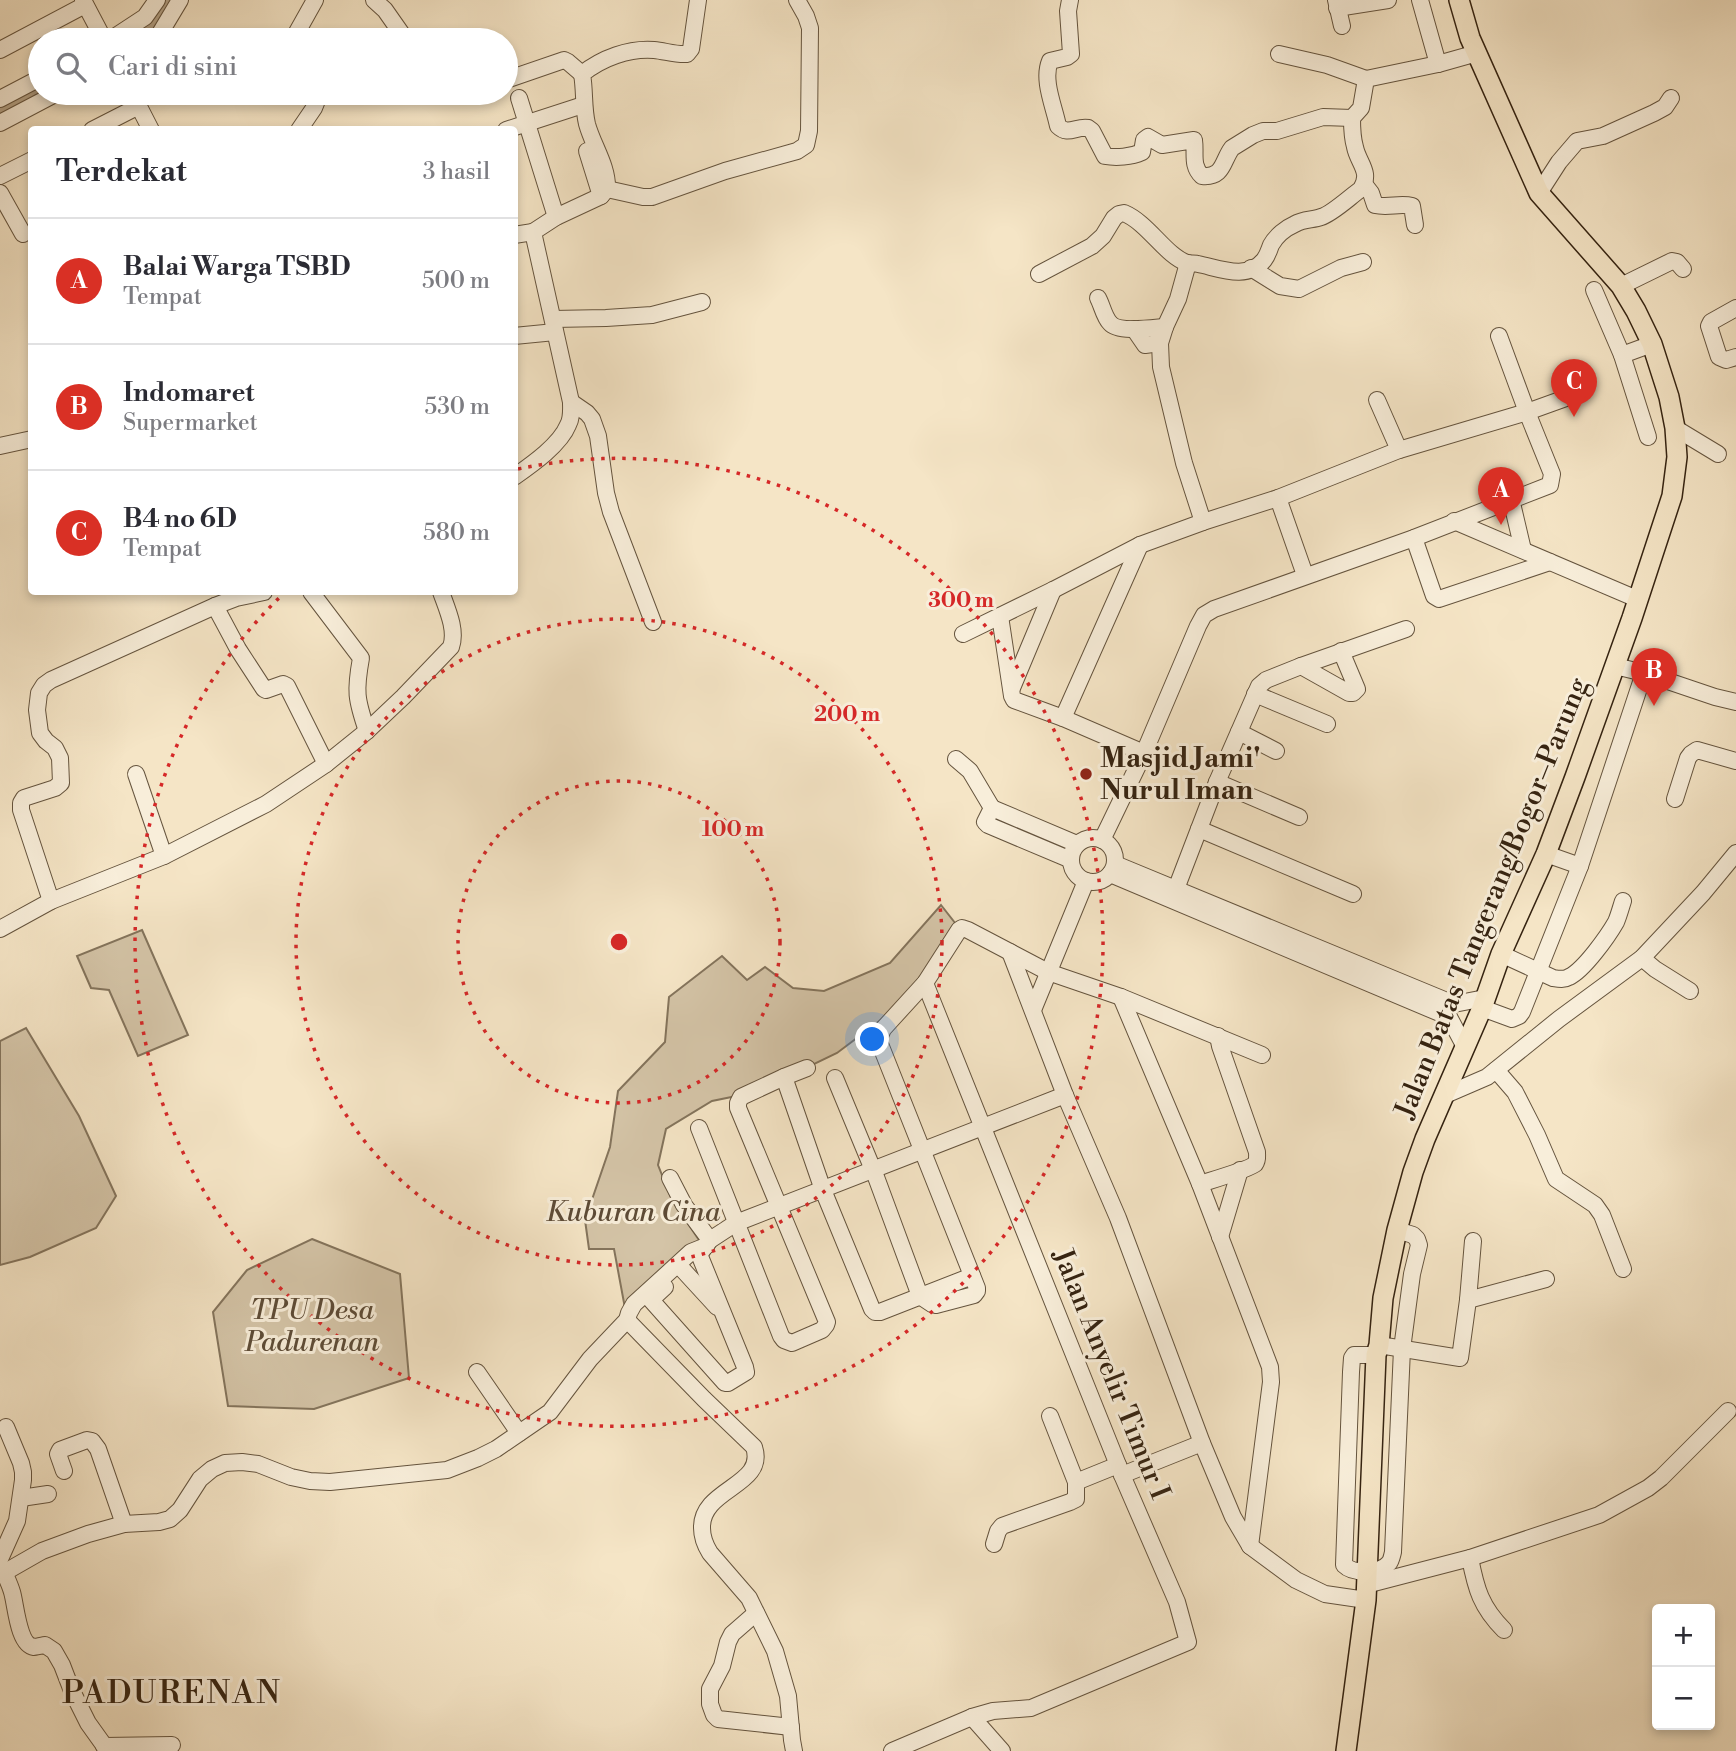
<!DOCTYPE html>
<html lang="id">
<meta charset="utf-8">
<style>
:root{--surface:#fff;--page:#f2f2f3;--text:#2b2b33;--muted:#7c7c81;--line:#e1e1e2;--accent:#d93025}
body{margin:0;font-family:"Libre Bodoni",serif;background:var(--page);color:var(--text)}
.controls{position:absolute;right:21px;bottom:21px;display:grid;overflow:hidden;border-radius:7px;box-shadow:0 4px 10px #0003}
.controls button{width:63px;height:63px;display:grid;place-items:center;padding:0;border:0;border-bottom:2px solid var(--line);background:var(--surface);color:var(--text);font:35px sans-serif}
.you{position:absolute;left:873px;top:1040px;width:24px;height:24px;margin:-18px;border:5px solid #fff;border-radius:50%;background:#1a73e8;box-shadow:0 0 0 10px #1a73e833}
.badge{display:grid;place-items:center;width:46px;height:46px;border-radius:50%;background:var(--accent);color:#fff;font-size:23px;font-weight:700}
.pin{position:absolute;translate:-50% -58px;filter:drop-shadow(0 2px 4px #0008)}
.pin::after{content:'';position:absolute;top:37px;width:24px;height:21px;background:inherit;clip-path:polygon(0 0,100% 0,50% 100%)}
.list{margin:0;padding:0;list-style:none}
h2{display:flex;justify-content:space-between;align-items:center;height:91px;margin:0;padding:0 28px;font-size:30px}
h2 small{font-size:23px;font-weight:400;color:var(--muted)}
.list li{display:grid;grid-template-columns:46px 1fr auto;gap:21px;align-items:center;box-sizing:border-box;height:126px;padding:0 28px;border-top:2px solid var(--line)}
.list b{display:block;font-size:26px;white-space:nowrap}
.list p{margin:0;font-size:23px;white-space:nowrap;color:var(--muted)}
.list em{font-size:23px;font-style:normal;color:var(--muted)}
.icon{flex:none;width:38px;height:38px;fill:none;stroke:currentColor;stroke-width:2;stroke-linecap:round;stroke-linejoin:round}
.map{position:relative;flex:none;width:1736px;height:1751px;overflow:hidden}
.search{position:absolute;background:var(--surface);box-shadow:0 4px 10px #0003;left:28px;top:28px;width:490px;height:77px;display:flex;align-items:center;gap:18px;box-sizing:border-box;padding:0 24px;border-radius:38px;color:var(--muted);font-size:26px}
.panel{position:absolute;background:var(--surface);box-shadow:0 4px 10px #0003;left:28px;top:126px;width:490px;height:469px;border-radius:7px}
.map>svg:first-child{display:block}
.green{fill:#d4c4a7;stroke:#84745c;stroke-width:2}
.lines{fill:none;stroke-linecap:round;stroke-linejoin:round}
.river{stroke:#b4a388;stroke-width:19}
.minor-casing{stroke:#65543e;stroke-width:18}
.major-casing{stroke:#352311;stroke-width:22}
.minor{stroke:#f8eeda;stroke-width:16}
.major{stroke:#f5e5c6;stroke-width:19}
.ring{fill:none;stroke:#d62828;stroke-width:3.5;stroke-dasharray:3.5 7}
.poi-dot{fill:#8f2418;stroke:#f8eeda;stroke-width:2.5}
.labels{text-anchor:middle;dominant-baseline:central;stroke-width:6;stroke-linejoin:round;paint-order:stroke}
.poi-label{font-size:28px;font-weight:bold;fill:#352311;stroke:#f8eeda;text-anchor:start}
.street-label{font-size:28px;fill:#352311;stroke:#f8eeda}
.park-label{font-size:28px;font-style:italic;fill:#5d4b36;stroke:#f8eeda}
.quarter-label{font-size:32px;letter-spacing:2px;fill:#352311;stroke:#f8eeda}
.centre{fill:#d62828;stroke:#f8eeda;stroke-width:3.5}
.ring-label{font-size:21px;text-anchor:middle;font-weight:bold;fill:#d62828;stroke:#f8eeda;stroke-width:6;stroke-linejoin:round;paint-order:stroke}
</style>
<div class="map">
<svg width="1736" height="1751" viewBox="0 0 1736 1751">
<rect width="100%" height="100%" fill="#f5e5c6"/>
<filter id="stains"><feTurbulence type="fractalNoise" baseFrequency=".00286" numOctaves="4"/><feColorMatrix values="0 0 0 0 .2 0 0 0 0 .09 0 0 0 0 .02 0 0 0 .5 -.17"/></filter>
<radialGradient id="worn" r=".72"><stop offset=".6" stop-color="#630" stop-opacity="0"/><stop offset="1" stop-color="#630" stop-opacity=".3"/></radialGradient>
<g class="green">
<path d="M941 905 959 928 906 1001 837 1053 756 1092 712 1101 666 1129 658 1165 672 1200 703 1246 627 1319 614 1249H589L585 1220 610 1147 618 1091 665 1042 669 997 722 956 747 980 765 967 793 988 824 991 890 963Z"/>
<path d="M142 930 188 1035 138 1056 109 990 91 988 77 956Z"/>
<path d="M26 1028 79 1116 116 1196 96 1228 30 1257 0 1265V1041Z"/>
<path d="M312 1239 400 1274 409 1378 314 1409 228 1406 213 1312 247 1270Z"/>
</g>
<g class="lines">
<g class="river">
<path d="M129 40C151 29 155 21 167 0"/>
<path d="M0 109 40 88"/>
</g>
<g class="minor-casing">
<g id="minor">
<path d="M83 0 104 40"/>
<path d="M374 0 385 10 406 40"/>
<path d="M1070 0 1068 11 1071 54 1067 57 1050 61C1042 80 1054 106 1058 126 1068 136 1076 126 1088 128L1092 131 1105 156C1116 158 1131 157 1142 152L1144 140 1148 137 1162 145 1194 140C1196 153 1191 166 1202 176 1224 178 1222 161 1232 148L1253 135 1263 131H1277L1323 117 1352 118"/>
<path d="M1336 0 1342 26"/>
<path d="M1420 0 1438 64"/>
<path d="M1337 8 1388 0"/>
<path d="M296 34 315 0"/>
<path d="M110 40 145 17 157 0"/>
<path d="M151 40 159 35 180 0"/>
<path d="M0 50 85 5"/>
<path d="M1279 54 1327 65 1366 79"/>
<path d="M506 80 564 60 568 62 582 74"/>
<path d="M132 93 151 130"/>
<path d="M519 98 556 217"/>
<path d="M0 99 40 78"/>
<path d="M0 123 57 93"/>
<path d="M92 130 139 106"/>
<path d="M299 130 314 108 320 93"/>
<path d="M506 130 583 105"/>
<path d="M587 151 601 196"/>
<path d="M0 176 32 160"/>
<path d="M1364 184 1371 193 1375 205C1388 208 1400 203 1412 206L1415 225"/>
<path d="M607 189 643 197H652L725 171 797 151 806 145 809 131 810 28 806 16 797 0"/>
<path d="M0 193 23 234"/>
<path d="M1539 193 1559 162 1577 141 1603 136 1654 113 1665 107 1671 98"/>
<path d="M514 235 533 232"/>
<path d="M1188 263 1178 299 1165 327 1160 343 1161 367 1184 463 1203 522"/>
<path d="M1251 268 1280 286 1299 289 1341 268 1363 262"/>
<path d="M1039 274 1092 246 1103 236 1114 218 1119 214 1124 213C1148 223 1166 256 1187 263 1191 264 1195 263 1198 264 1219 268 1247 281 1264 260 1268 255 1269 250 1271 245 1276 236 1286 228 1295 224 1303 219 1313 220 1321 217 1332 214 1351 196 1361 189 1372 172 1358 163 1355 147 1352 137 1352 128 1352 118L1361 108 1366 79 1438 64 1477 53"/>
<path d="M1621 286 1672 261 1677 262 1683 269"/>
<path d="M1594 290 1622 355 1648 437"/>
<path d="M1098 298C1102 305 1104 317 1110 323 1118 333 1152 328 1165 327"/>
<path d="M1736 308 1711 322 1709 326 1719 357 1726 360 1736 357"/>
<path d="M553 319 606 318 652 315 702 302"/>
<path d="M1134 329 1145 345 1160 343"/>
<path d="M514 336 555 332"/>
<path d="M1622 355 1652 344"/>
<path d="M1377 400 1399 450"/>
<path d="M571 402 587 413 592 419 598 436 606 493 611 512 653 622"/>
<path d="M1675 428 1718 454"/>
<path d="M0 446 32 439"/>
<path d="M514 477C531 465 560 445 568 425 572 418 571 410 571 402L533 232 556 217 601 196 607 189C608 166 593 146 587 124 583 107 585 91 582 74 602 58 629 48 654 50 665 51 676 55 687 54L691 49 698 0"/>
<path d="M1278 498 1305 575"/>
<path d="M1511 499 1523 550"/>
<path d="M1454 521 1637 599"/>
<path d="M1414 538 1434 596 1439 599 1550 562"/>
<path d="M311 592 361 658C355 691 356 699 367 731"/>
<path d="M215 606 238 649 264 689 266 690 283 684 287 686 326 764"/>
<path d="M1000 616 1012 696 1014 700 1063 718 1144 753"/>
<path d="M963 634 1053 590 1140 545 1203 522 1278 498 1399 450 1527 412 1577 394"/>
<path d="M1301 666 1349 693H1353L1357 689 1341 651"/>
<path d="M1615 666 1644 673 1715 697 1736 702"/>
<path d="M1012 688 1053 590"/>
<path d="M1255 694 1327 724"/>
<path d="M1063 718 1140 545"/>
<path d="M1239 732 1276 751"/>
<path d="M956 759 970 771 992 808"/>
<path d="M136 774 164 856"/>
<path d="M1217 782 1299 817"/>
<path d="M1675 799 1688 758 1691 754 1697 750 1736 761"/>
<path d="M1199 829 1353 894"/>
<circle cx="1093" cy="860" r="22"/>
<path d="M1102 840 1144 753 1198 626 1204 615 1214 609 1414 538 1550 485 1552 474 1527 412 1499 336"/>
<path d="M1546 854 1580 866"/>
<path d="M1071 860 988 825 985 822 992 808 1077 844"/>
<path d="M1115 864 1454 1004 1485 998"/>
<path d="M1110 874 1449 1017 1465 1047"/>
<path d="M1176 889 1217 782 1259 686 1266 680 1301 666 1406 629"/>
<path d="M51 901 21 810V803L24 798 55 788 61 783 60 758 55 748 46 741 40 733 37 710 39 693 44 685 51 680 215 606 236 598 264 592"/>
<path d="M0 929 51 901 164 856 266 804 326 764 367 731 403 697 451 647C457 630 447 609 441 592"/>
<path d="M1010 952 1065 1095 1118 1218 1202 1443 1233 1517 1250 1546 1296 1580 1325 1594 1366 1600"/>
<path d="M1501 954 1553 978C1559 979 1564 980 1569 977 1584 970 1608 936 1616 922 1619 915 1621 907 1623 901"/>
<path d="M1642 958 1655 969 1690 991"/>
<path d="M1121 997 1200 1184 1270 1367 1271 1382 1250 1546"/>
<path d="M1482 1008 1512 1019 1519 1016 1522 1012 1580 866 1644 673"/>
<path d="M1033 1010 1086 881"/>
<path d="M1496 1070 1515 1092 1537 1135 1556 1179 1595 1205 1602 1215 1623 1269"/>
<path d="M784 1077 823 1190 872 1309 875 1312H880L972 1276"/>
<path d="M835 1078 876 1177 920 1296 932 1304 936 1305 974 1295 977 1291V1288L880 1044 879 1038 883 1029 925 983 959 930 962 928 968 930 1048 972 1121 997 1262 1055"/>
<path d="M1443 1096 1487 1077 1559 1019 1642 958 1703 893 1736 853"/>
<path d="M699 1128 781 1336 784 1340 792 1343 822 1330 826 1325 827 1322 738 1108V1103L741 1097 784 1077 807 1068"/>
<path d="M670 1178 684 1205 710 1240"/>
<path d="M1200 1184C1209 1181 1250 1169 1255 1164 1258 1160 1257 1157 1257 1152L1220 1046 1218 1036"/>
<path d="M1220 1237 1240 1170"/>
<path d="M701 1252 710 1240 736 1223 1065 1095"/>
<path d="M683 1270 717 1307"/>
<path d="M665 1287 651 1300 725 1383H728L746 1372 745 1367 699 1254"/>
<path d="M1468 1300 1546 1279"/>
<path d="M627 1320 704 1399 754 1447C767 1486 701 1488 702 1528 702 1537 705 1545 710 1553L749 1598 775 1651 788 1696 792 1740 794 1751"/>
<path d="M1379 1345 1460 1358 1468 1300 1473 1241"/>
<path d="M1376 1355H1354L1352 1358 1351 1372 1344 1565C1353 1574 1380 1574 1389 1563 1391 1561 1392 1556 1393 1552L1402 1349 1412 1274 1419 1245 1417 1239 1413 1235 1397 1230"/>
<path d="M477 1372 519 1433"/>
<path d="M1050 1416 1076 1482"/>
<path d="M64 1471 58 1454 60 1450 87 1440 92 1441 98 1449 124 1524"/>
<path d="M1122 1475 1202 1443"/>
<path d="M21 1498 48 1494"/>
<path d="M994 1544 998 1531 1002 1526 1070 1502 1076 1499V1482L1118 1465"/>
<path d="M1470 1558C1476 1589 1481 1607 1504 1630"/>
<path d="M0 1559 17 1521 23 1480V1472L21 1463 6 1427"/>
<path d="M4 1572C7 1579 10 1585 12 1592 16 1605 18 1645 34 1647 35 1647 44 1645 45 1645L54 1651 62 1665 72 1691 88 1723 108 1751"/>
<path d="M0 1575 42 1551 88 1534 124 1524 159 1522 170 1519 180 1510 200 1479 212 1469 225 1463 242 1462 258 1464 291 1477 310 1481 330 1482 447 1470 478 1458 496 1449 550 1412 590 1359 627 1320 629 1313 634 1304 691 1252 706 1246"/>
<path d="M1366 1585 1470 1558 1599 1515 1648 1488 1661 1478 1728 1411"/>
<path d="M756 1613 732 1634 728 1642 722 1666 710 1689V1704L714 1715 718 1719 791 1727"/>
<path d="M972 1717 1002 1751"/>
<path d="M104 1746 172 1745"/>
<path d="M892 1751 972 1717 993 1711 1031 1708 1188 1642 1177 1602 1122 1475 925 983"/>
</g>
</g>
<g class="major-casing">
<path id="major" d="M1346 1751 1366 1600 1376 1355 1379 1345 1383 1298 1397 1230 1413 1172 1425 1139 1482 1008 1501 954 1546 854 1575 777 1632 618 1672 496 1677 457 1675 428 1669 397 1652 344 1636 311 1621 286 1539 193 1470 38 1459 0"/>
</g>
<use href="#minor" class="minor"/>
<use href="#major" class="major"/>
</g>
<g class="ring">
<circle cx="619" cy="942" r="161"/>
<circle cx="619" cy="942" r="323"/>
<path d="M518 469A484 484 0 1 1 283 594"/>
</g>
<circle class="poi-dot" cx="1086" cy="774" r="7"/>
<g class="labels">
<g class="poi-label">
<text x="1100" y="758">Masjid Jami'<tspan x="1100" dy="32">Nurul Iman</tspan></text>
</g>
<g class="street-label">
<text transform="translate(1492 898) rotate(-68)">Jalan Batas Tangerang/Bogor–Parung</text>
<text transform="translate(1111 1374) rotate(68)">Jalan Anyelir Timur I</text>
</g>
<g class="park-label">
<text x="633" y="1212">Kuburan Cina</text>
<text x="312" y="1310">TPU Desa<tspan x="312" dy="32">Padurenan</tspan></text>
</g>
<g class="quarter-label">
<text x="172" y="1693">PADURENAN</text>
</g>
</g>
<circle cx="619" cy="942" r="10" class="centre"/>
<g class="ring-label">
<text x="961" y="607">300 m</text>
<text x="847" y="721">200 m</text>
<text x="733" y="836">100 m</text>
</g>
<rect width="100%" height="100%" filter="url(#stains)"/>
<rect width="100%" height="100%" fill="url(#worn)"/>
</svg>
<div class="controls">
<button>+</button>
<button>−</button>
</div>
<div class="you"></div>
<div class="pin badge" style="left:1501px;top:525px">A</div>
<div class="pin badge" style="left:1654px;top:706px">B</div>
<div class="pin badge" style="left:1574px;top:417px">C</div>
<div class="search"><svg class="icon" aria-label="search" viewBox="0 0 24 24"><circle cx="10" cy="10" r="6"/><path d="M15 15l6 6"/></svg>Cari di sini</div>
<section class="panel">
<h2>Terdekat<small>3 hasil</small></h2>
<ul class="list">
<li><span class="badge">A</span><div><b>Balai Warga TSBD</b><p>Tempat</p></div><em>500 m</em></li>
<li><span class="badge">B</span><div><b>Indomaret</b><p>Supermarket</p></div><em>530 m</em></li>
<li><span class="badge">C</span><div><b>B4 no 6D</b><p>Tempat</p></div><em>580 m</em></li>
</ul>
</section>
</div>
